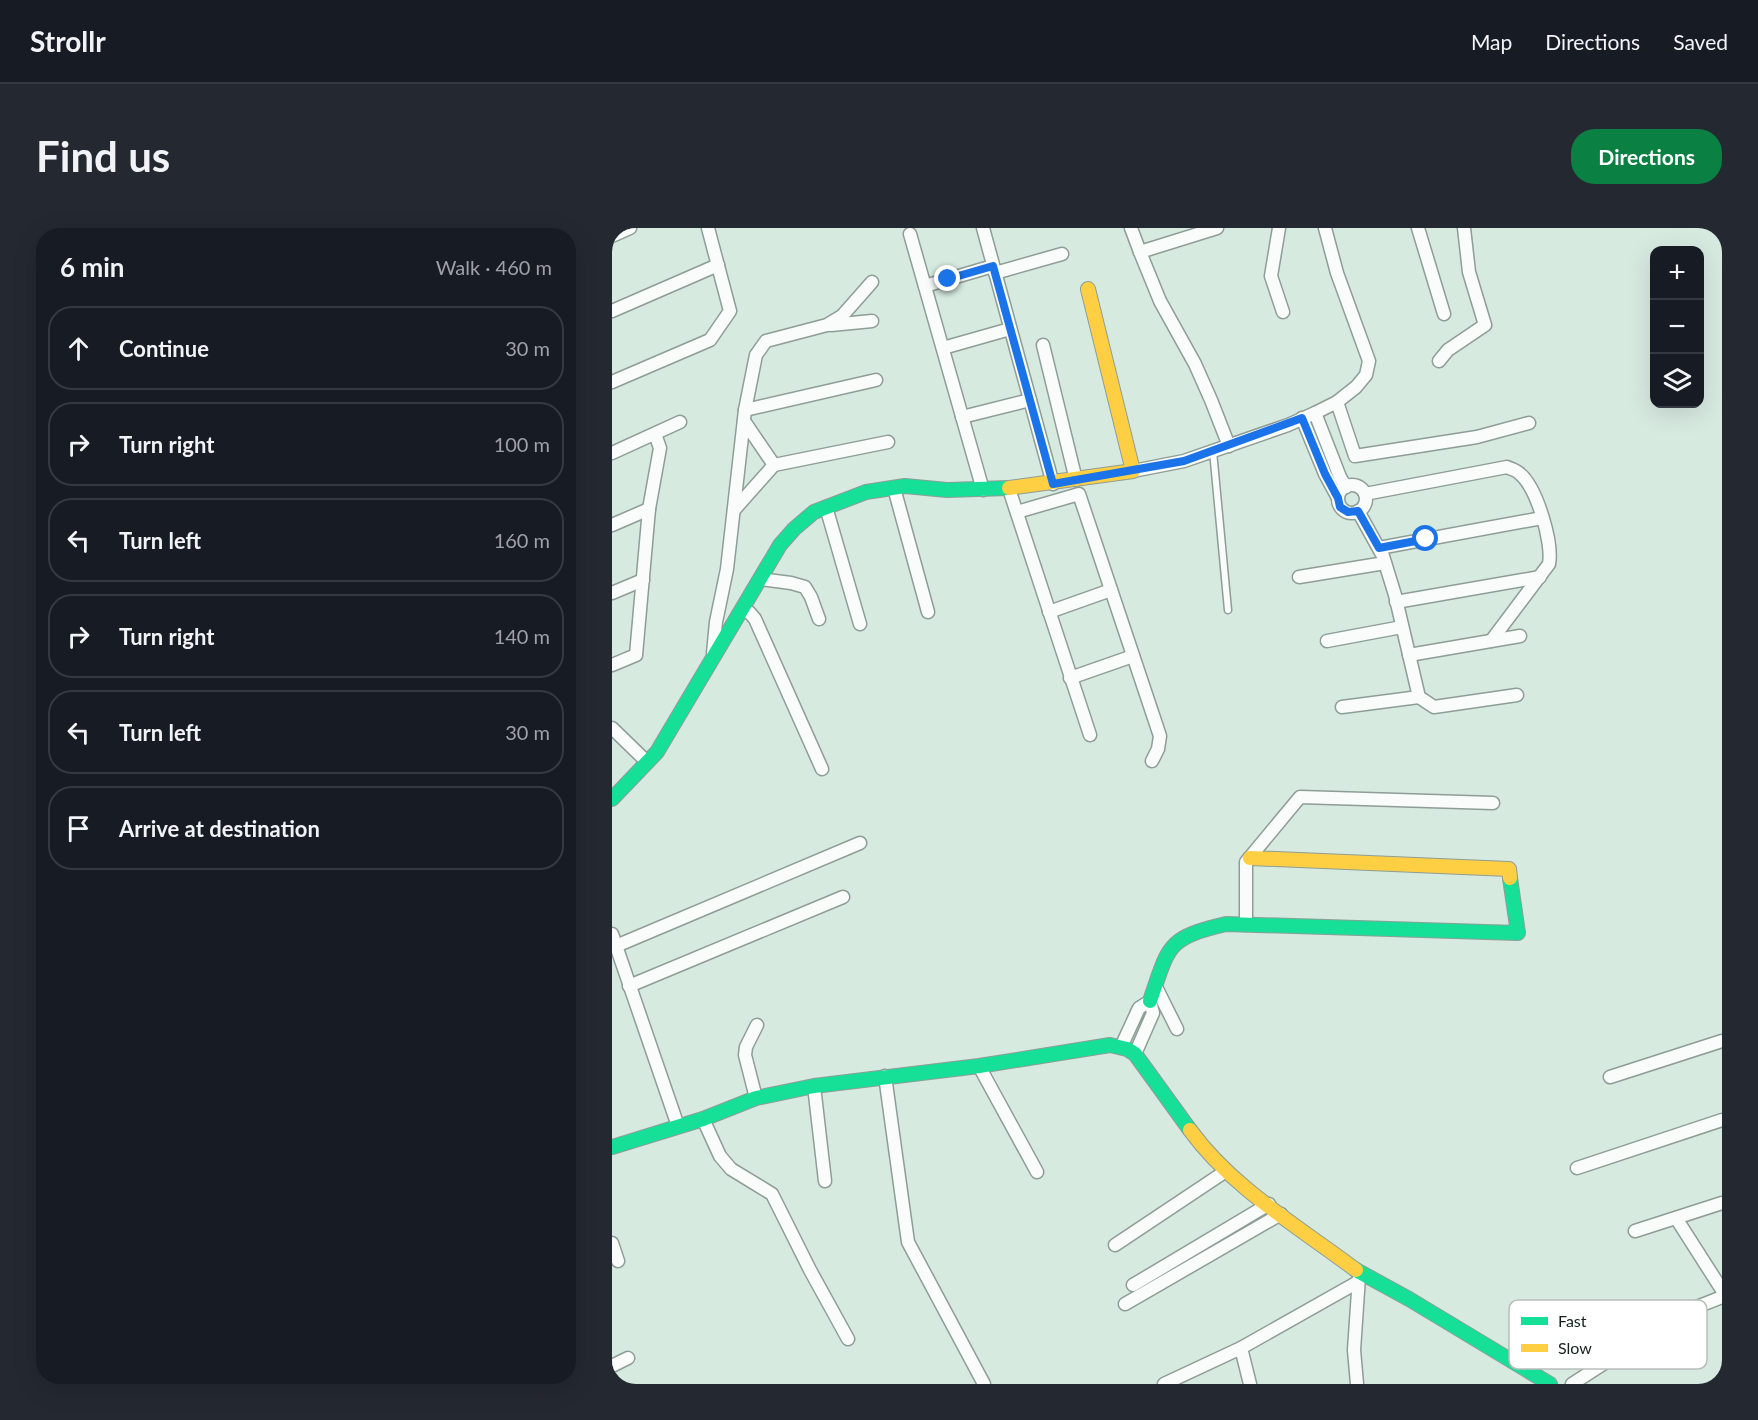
<!DOCTYPE html>
<meta charset="utf-8">
<style>
:root{--surface:#171b24;--page:#242831;--text:#f1f3f6;--muted:#9ea1a6;--line:#363941;--accent:#0b8043}
body{margin:0;font-family:Lato,sans-serif;background:var(--page);color:var(--text)}
.controls{position:absolute;right:18px;top:18px;display:grid;overflow:hidden;border-radius:12px;box-shadow:0 6px 24px #0002}
.controls button{width:54px;height:54px;display:grid;place-items:center;padding:0;border:0;border-bottom:2px solid var(--line);background:var(--surface);color:var(--text);font:30px sans-serif}
.stop{position:absolute;width:18px;height:18px;margin:-14px;border:4px solid #1a73e8;border-radius:50%;background:#fff}
.stop.end{background:#1a73e8;border-color:#fff;box-shadow:0 2px 6px #0008}
.list{margin:0;padding:0;list-style:none}
h2{display:flex;justify-content:space-between;align-items:center;height:78px;margin:0;padding:0 24px;font-size:26px}
h2 small{font-size:20px;font-weight:400;color:var(--muted)}
.list li{display:grid;grid-template-columns:39px 1fr auto;gap:18px;align-items:center;box-sizing:border-box;height:84px;margin:0 12px 12px;padding:0 12px;border:2px solid var(--line);border-radius:24px}
.list b{display:block;font-size:22px;white-space:nowrap}
.list em{font-size:20px;font-style:normal;color:var(--muted)}
.icon{flex:none;width:33px;height:33px;fill:none;stroke:currentColor;stroke-width:2;stroke-linecap:round;stroke-linejoin:round}
.map{position:relative;flex:none;width:1110px;height:1156px;overflow:hidden;border-radius:24px}
header{display:flex;align-items:center;gap:36px;box-sizing:border-box;height:84px;padding:0 30px;background:var(--surface);border-bottom:2px solid var(--line)}
header strong{font-size:28px}
nav{display:flex;gap:33px;margin-inline-start:auto;font-size:21px}
.intro{display:flex;align-items:center;justify-content:space-between;box-sizing:border-box;height:144px;padding:0 36px}
h1{margin:0;font-size:42px}
.button{padding:15px 27px;border-radius:24px;background:var(--accent);color:#fff;font-size:21px;font-weight:700}
main{display:flex;gap:36px;padding:0 36px}
aside{flex:1;background:var(--surface);border-radius:24px;box-shadow:0 6px 24px #0002}
.map>svg:first-child{display:block}
.lines{fill:none;stroke-linecap:round;stroke-linejoin:round}
.lane-casing{stroke:#8e9d96;stroke-width:9}
.street-casing{stroke:#8e9d96;stroke-width:15}
.fast-casing{stroke:#8e9d96;stroke-width:16}
.slow-casing{stroke:#8e9d96;stroke-width:16}
.lane{stroke:#f9fcfa;stroke-width:6}
.street{stroke:#f9fcfa;stroke-width:12}
.fast{stroke:#16e098;stroke-width:14}
.slow{stroke:#ffcf43;stroke-width:14}
.route{stroke:#1a73e8;stroke-width:8}
.key{fill:#fff;stroke:#b9bdbb;stroke-width:1.5}
.key-label{font-size:16px;fill:#15221c}
</style>
<header>
<strong>Strollr</strong>
<nav><a>Map</a><a>Directions</a><a>Saved</a></nav>
</header>
<div class="intro"><h1>Find us</h1><a class="button">Directions</a></div>
<main>
<aside>
<h2>6 min<small>Walk · 460 m</small></h2>
<ul class="list">
<li><svg class="icon" aria-label="ahead" viewBox="0 0 24 24"><path d="M12 20V5M6 11l6-6 6 6"/></svg><div><b>Continue</b></div><em>30 m</em></li>
<li><svg class="icon" aria-label="right" viewBox="0 0 24 24"><path d="M7 20v-9h11M14 6l5 5-5 5"/></svg><div><b>Turn right</b></div><em>100 m</em></li>
<li><svg class="icon" aria-label="left" viewBox="0 0 24 24"><path d="M17 20v-9H6M10 6l-5 5 5 5"/></svg><div><b>Turn left</b></div><em>160 m</em></li>
<li><svg class="icon" aria-label="right" viewBox="0 0 24 24"><path d="M7 20v-9h11M14 6l5 5-5 5"/></svg><div><b>Turn right</b></div><em>140 m</em></li>
<li><svg class="icon" aria-label="left" viewBox="0 0 24 24"><path d="M17 20v-9H6M10 6l-5 5 5 5"/></svg><div><b>Turn left</b></div><em>30 m</em></li>
<li><svg class="icon" aria-label="arrive" viewBox="0 0 24 24"><path d="M6 21V4h12l-3 4 3 4H6"/></svg><div><b>Arrive at destination</b></div></li>
</ul>
</aside>
<div class="map">
<svg width="1110" height="1156" viewBox="0 0 1110 1156">
<rect width="100%" height="100%" fill="#d7eae0"/>
<g class="lines">
<g class="lane-casing">
<path id="lane" d="M601 223 616 382"/>
</g>
<g class="street-casing">
<g id="street">
<path d="M371 0 441 256"/>
<path d="M519 0 528 24"/>
<path d="M605 0 528 24 548 73 583 136 599 172 617 218"/>
<path d="M667 0 659 48 671 84"/>
<path d="M806 0 832 86"/>
<path d="M298 6 371 262"/>
<path d="M0 8 18 0"/>
<path d="M383 45 450 26"/>
<path d="M313 58 381 38"/>
<path d="M0 83 106 37"/>
<path d="M219 97 260 93"/>
<path d="M431 117 464 252"/>
<path d="M331 120 398 101"/>
<path d="M827 133 836 122 873 97 857 44 852 0"/>
<path d="M0 154 98 112 118 83 96 0"/>
<path d="M725 174 743 228 865 209 917 195"/>
<path d="M133 182 264 152"/>
<path d="M703 185 728 249 734 259"/>
<path d="M350 189 418 172"/>
<path d="M690 190 713 246 726 270"/>
<path d="M132 193 162 237"/>
<path d="M0 225 68 194"/>
<path d="M521 243 572 233 676 197 703 185 725 174 744 159 754 147 757 133 725 45 713 0"/>
<circle cx="740" cy="271" r="14"/>
<path d="M282 260 316 384"/>
<path d="M397 261 478 507"/>
<path d="M753 266 895 239C899 241 904 242 907 245 925 259 941 315 937 336L879 413"/>
<path d="M214 279 248 396"/>
<path d="M122 282 162 237 276 214"/>
<path d="M746 283 771 328 783 367 807 469 822 479 905 467"/>
<path d="M405 284 467 266 548 508 546 521 540 533"/>
<path d="M0 297 37 281"/>
<path d="M767 320 930 290"/>
<path d="M687 349 773 335"/>
<path d="M148 351 179 355 193 359 199 369 207 391"/>
<path d="M0 365 31 352"/>
<path d="M784 374 928 349"/>
<path d="M129 383 137 384 143 391 210 541"/>
<path d="M437 384 499 362"/>
<path d="M715 413 790 399"/>
<path d="M101 425 104 394 115 341 133 182 144 127 154 113 215 97 230 88 260 54"/>
<path d="M797 427 908 408"/>
<path d="M0 437 24 427 37 281 48 220 43 206"/>
<path d="M458 450 521 428"/>
<path d="M730 479 807 469"/>
<path d="M0 500 35 534"/>
<path d="M634 697V634L688 569 881 575"/>
<path d="M0 706 66 898"/>
<path d="M4 718 248 615"/>
<path d="M17 758 231 669"/>
<path d="M544 759 565 801"/>
<path d="M509 819 527 780 538 773 541 785 523 826"/>
<path d="M367 838 425 944"/>
<path d="M273 848 296 1014 372 1156"/>
<path d="M998 849 1110 813"/>
<path d="M202 858 213 953"/>
<path d="M144 870 133 827 134 819 145 797"/>
<path d="M91 891 108 928 119 941 160 966 198 1042 236 1111"/>
<path d="M965 940 1110 892"/>
<path d="M1064 990 1110 1062"/>
<path d="M1023 1003 1110 975"/>
<path d="M0 1015 6 1033"/>
<path d="M503 1017 614 943"/>
<path d="M521 1057 657 976"/>
<path d="M513 1076 669 986"/>
<path d="M629 1120 638 1156"/>
<path d="M0 1138 16 1130"/>
<path d="M552 1156 629 1120 746 1054"/>
<path d="M745 1156 742 1122 747 1049"/>
<path d="M960 1156 1072 1084 1110 1069"/>
</g>
</g>
<g class="fast-casing">
<g id="fast">
<path d="M0 571 45 524 168 317 182 301 202 284 254 264 293 258 335 262 397 260"/>
<path d="M538 773C557 718 554 710 614 696L906 705 898 650"/>
<path d="M0 919 91 891 144 870 202 858 367 838 498 817 515 821 523 826 578 902"/>
<path d="M744 1042 797 1071 938 1156"/>
</g>
</g>
<g class="slow-casing">
<g id="slow">
<path d="M397 260 521 243 476 61"/>
<path d="M638 630 897 641 898 650"/>
<path d="M578 902C620 960 687 999 744 1042"/>
</g>
</g>
<use href="#lane" class="lane"/>
<use href="#street" class="street"/>
<use href="#fast" class="fast"/>
<use href="#slow" class="slow"/>
</g>
<g class="lines">
<path class="route" d="M336 51 381 38 441 256 572 233 690 190 713 246 726 270 728 279 736 284 746 283 767 320 814 311"/>
</g>
<rect x="897" y="1072" width="198" height="69" rx="9" class="key"/>
<rect x="909" y="1089" width="27" height="8" fill="#16e098"/>
<rect x="909" y="1116" width="27" height="8" fill="#ffcf43"/>
<g class="key-label">
<text x="946" y="1099">Fast</text>
<text x="946" y="1126">Slow</text>
</g>
</svg>
<div class="controls">
<button>+</button>
<button>−</button>
<button><svg class="icon" aria-label="layers" viewBox="0 0 24 24"><path d="M12 4l9 5-9 5-9-5zM3 14l9 5 9-5"/></svg></button>
</div>
<div class="stop" style="left:814px;top:311px"></div>
<div class="stop end" style="left:336px;top:51px"></div>
</div>
</main>
